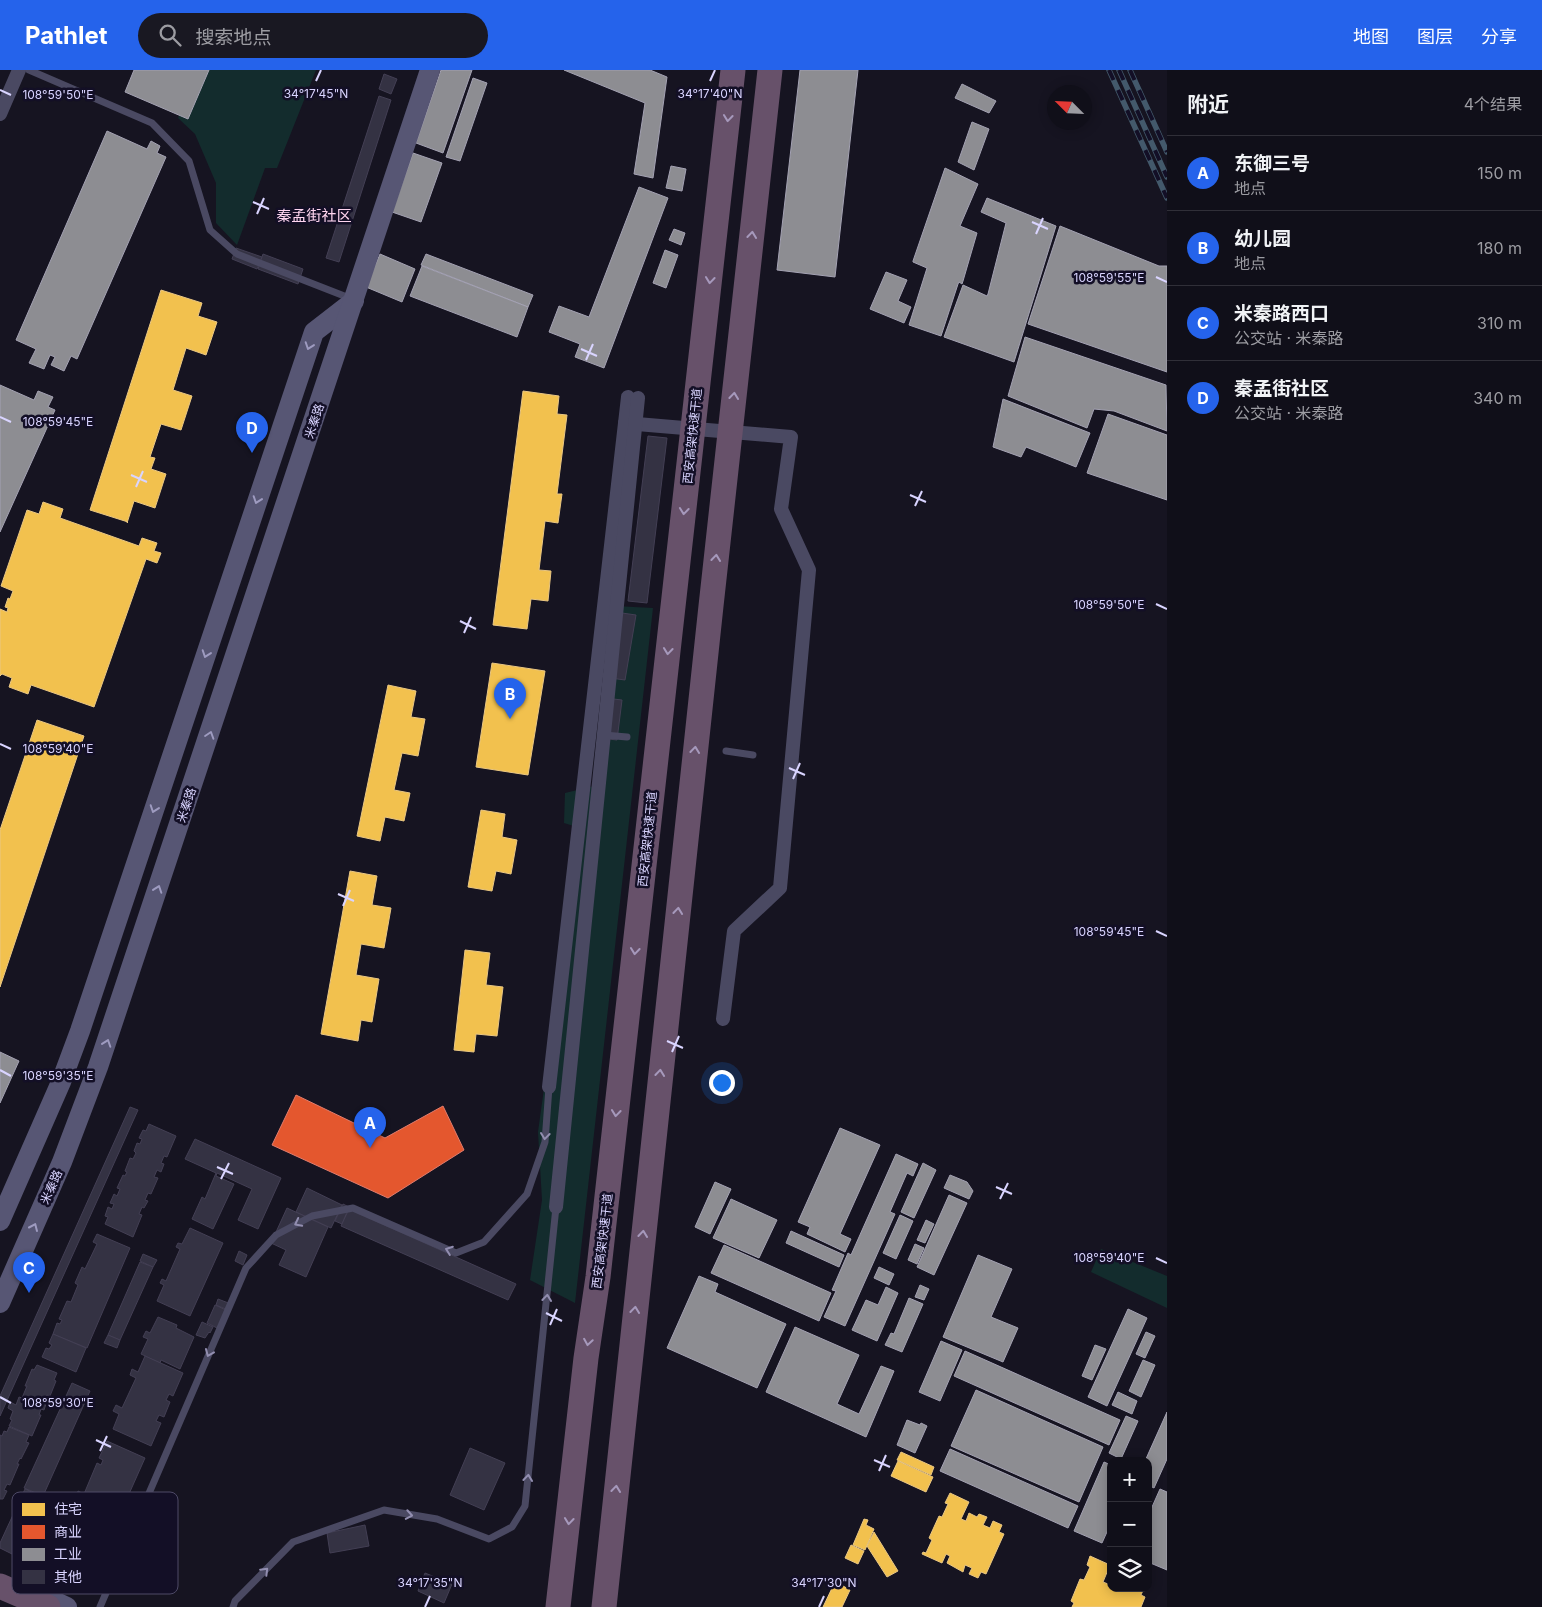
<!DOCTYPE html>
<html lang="zh">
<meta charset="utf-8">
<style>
:root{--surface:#100f19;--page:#191822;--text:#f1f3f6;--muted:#9c9ca2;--line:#302f38;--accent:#2563eb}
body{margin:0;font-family:Inter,"Noto Sans SC",sans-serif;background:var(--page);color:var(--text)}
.controls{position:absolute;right:15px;bottom:15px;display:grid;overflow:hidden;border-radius:10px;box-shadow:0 2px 12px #0003}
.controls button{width:45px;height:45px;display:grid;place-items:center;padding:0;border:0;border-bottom:1px solid var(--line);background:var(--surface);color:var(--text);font:25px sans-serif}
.compass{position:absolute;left:1047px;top:15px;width:45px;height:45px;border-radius:50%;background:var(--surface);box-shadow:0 2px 12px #0003;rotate:294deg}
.you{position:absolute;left:721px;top:1012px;width:18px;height:18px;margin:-12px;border:4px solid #fff;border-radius:50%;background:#1a73e8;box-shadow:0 0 0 8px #1a73e833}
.badge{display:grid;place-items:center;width:32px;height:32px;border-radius:50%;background:var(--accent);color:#fff;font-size:16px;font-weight:700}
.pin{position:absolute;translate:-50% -41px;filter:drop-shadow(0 1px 2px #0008)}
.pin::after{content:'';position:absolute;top:26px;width:18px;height:15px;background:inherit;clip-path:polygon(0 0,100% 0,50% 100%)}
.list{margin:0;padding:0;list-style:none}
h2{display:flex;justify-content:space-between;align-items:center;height:65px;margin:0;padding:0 20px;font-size:21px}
h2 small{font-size:16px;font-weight:400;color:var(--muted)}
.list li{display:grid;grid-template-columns:32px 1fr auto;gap:15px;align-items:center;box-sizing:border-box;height:75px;padding:0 20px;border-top:1px solid var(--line)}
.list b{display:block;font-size:19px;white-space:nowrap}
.list p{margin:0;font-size:16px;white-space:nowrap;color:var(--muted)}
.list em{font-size:16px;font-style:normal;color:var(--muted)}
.icon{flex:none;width:28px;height:28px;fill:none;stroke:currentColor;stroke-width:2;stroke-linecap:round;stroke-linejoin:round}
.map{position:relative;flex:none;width:1167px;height:1537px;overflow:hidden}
header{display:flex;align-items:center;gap:30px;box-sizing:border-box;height:70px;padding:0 25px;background:var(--accent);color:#fff}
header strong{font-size:24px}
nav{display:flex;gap:28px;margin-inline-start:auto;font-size:18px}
.search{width:350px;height:45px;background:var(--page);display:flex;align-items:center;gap:12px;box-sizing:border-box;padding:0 18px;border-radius:28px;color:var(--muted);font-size:19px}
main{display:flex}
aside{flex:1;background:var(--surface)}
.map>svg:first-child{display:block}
.green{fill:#132c2d}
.homes{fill:#f2c14e;stroke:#eac783}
.shops{fill:#e4572e;stroke:#e17c6d}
.industry{fill:#8d8d92;stroke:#a4a2b3}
.building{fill:#343243;stroke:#433f54}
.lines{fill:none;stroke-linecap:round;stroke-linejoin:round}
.lane{stroke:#4a4962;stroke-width:7}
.street{stroke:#4a4962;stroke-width:14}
.secondary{stroke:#575674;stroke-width:20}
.highway{stroke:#67516a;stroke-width:25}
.rail-casing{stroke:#43596b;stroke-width:5.5}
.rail{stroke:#130f26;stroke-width:4;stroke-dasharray:11;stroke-linecap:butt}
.oneway{stroke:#a699bc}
.oneway2{stroke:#9e9bc0}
.oneway3{stroke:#928eb0}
.ticks{fill:none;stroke:#d9d4ff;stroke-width:2}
.labels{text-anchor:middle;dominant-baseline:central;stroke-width:5;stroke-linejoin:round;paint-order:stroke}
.street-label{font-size:12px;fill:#d9d4ff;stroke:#130f26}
.quarter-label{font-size:15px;fill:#ffd6f0;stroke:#130f26}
.key{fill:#130f26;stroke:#4e4a67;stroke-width:1}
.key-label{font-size:14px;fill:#d9d4ff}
.ticks-label{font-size:12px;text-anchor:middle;fill:#d9d4ff;stroke:#130f26;stroke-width:5;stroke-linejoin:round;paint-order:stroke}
</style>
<header>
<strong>Pathlet</strong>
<div class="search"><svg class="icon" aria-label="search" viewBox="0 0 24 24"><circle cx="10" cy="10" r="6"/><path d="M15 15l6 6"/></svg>搜索地点</div>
<nav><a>地图</a><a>图层</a><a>分享</a></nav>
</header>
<main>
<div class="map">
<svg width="1167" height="1537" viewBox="0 0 1167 1537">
<rect width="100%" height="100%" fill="#161421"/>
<g class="green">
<path d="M198 0H316L277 98H265L237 175 216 153V113L195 64 178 48Z"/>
<path d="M615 536 653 538 575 1233 530 1210 542 1130 538 1062 580 758 564 753 565 723 602 714Z"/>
<path d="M1101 1179 1167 1206V1238L1091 1202Z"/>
</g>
<g class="homes">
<path d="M161 220 202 233 198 246 217 252 206 285 186 278 173 320 192 326 181 360 161 354 150 387 155 388 151 399 166 404 155 438 134 431 127 453 128 452 90 440Z"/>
<path d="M523 321 559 326 557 344 567 345 557 424H562L558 453 545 451 539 500 551 501 548 531 531 529 527 559 493 555Z"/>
<path d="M43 432 63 439 60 448 139 476 142 468 157 473 154 481 161 483 157 493 146 489 94 637 31 615 28 624 9 617 12 608 2 604 0 606V539L7 542 8 538 5 537 8 528 10 529 13 521 1 516 27 440 39 444Z"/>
<path d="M492 593 545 601 528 705 476 697Z"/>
<path d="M388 615 416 621 411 647 425 649 418 686 402 683 394 720 410 723 404 751 385 747 380 771 357 766Z"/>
<path d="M37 650 84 666 0 917V760Z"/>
<path d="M481 740 505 744 502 767 517 770 511 804 496 801 492 821 468 817Z"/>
<path d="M350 801 377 806 372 835 391 838 384 878 361 874 356 905 379 909 372 952 361 950 358 971 321 964Z"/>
<path d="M465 880 490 883 486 915 503 917 497 966 476 964 474 982 454 980Z"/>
<path d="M901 1382 934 1397 931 1405 897 1390Z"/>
<path d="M898 1391 933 1407 926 1422 891 1406Z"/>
<path d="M950 1423 969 1432 961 1449 966 1451 969 1443 977 1447 979 1444 987 1447 983 1455 990 1458 993 1451 1002 1455 999 1462 1004 1464 986 1504 981 1502 978 1508 969 1504 972 1498 965 1495 963 1502 947 1493 950 1486 946 1484 942 1493 922 1484 923 1482 926 1483 932 1470 929 1468 939 1446 942 1447 948 1434 945 1433Z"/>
<path d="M864 1449 868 1450 866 1455 874 1459 865 1480 853 1475Z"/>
<path d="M874 1462 898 1501 887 1507 867 1476Z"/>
<path d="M851 1475 864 1481 858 1494 845 1488Z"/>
<path d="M1090 1486 1110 1495 1103 1512 1108 1514 1111 1507V1518H1126L1131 1521 1132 1518H1144L1141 1525 1145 1527 1141 1537H1072L1074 1533 1071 1531 1080 1509 1084 1510 1090 1497 1087 1495Z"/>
<path d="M838 1513 850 1520 842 1537H823L834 1514 837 1516Z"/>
</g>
<path class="shops" d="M296 1025 385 1068 443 1036 464 1080 388 1128 272 1075Z"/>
<g class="industry">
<path d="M134 0H209L188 49 125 22Z"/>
<path d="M441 0H472L443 83 416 73Z"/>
<path d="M564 0H650L667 7 653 108 634 104 645 33Z"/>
<path d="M800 0H858L835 207 777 200Z"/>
<path d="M473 8 487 13 460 91 446 87Z"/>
<path d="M962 14 996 31 989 43 955 28Z"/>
<path d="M972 52 989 59 974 100 958 92Z"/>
<path d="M107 61 147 79 151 71 160 76 157 83 166 87 77 289 71 286 64 301 51 295 55 287 50 285 44 299 29 293 36 279 16 270Z"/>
<path d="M413 83 442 93 421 152 392 142Z"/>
<path d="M671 96 686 99 682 121 666 118Z"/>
<path d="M945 98 978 114 960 156 977 163 963 211 962 214 959 212 958 214 941 266 909 255 927 198 913 192V191Z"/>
<path d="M639 117 668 128 604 298 575 287 580 274 549 262 559 236 589 247Z"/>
<path d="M987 128 1056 156 1014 292 944 267 963 215 987 226 988 224 1006 153 981 142Z"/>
<path d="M1060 156 1159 196H1167V302L1028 254Z"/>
<path d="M674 159 685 163 681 175 669 170Z"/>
<path d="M665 180 678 185 666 218 653 213Z"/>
<path d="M380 184 415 199 402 232 366 217Z"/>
<path d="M426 184 533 225 528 237 421 195Z"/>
<path d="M422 196 528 237 517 267 410 226Z"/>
<path d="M886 202 907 210 898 231 911 237 904 253 870 239Z"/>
<path d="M1025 267 1166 315 1167 361 1114 341 1094 339 1087 358 1008 326Z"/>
<path d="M0 315 34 330 38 321 53 327 48 337 55 340 0 462Z"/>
<path d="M1003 329 1090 363 1076 397 1026 377 1021 387 993 377Z"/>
<path d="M1108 344 1167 365V430L1087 403Z"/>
<path d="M0 982 19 991 0 1033Z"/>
<path d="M840 1058 880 1075 840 1164 851 1169 845 1182 807 1164 810 1157 798 1152Z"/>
<path d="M896 1084 918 1094 913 1106 907 1103 890 1142 895 1144 845 1256 824 1247 836 1221 832 1220 848 1183 851 1185Z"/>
<path d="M923 1093 936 1100 914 1148 901 1142Z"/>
<path d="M950 1105 967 1112 973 1121 969 1129 944 1118Z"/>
<path d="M715 1112 731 1119 710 1164 695 1157Z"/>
<path d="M949 1125 967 1133 934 1205 917 1197Z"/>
<path d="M731 1129 777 1150 759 1188 713 1168Z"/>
<path d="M900 1145 913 1151 896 1189 883 1183Z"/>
<path d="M926 1150 934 1154 925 1173 917 1170Z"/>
<path d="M791 1161 844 1185 839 1197 786 1173Z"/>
<path d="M915 1174 924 1178 917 1194 908 1190Z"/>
<path d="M724 1175 831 1223 819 1251 711 1203Z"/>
<path d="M978 1185 1012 1199 991 1247 1018 1258 1003 1292 943 1267Z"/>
<path d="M879 1197 894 1204 889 1215 874 1208Z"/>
<path d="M699 1206 718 1214 715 1222 786 1254 757 1318 667 1278Z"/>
<path d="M920 1215 929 1219 924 1230 915 1227Z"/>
<path d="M886 1217 898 1223 877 1271 852 1260 866 1230 878 1235Z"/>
<path d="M909 1228 923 1234 902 1282 885 1275 891 1263 894 1264Z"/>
<path d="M1128 1239 1147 1248 1107 1336 1088 1327Z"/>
<path d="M795 1257 859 1285 837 1334 859 1344 881 1296 894 1301 866 1367 766 1322Z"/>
<path d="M1146 1262 1155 1266 1145 1288 1136 1284Z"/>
<path d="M941 1271 962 1280 940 1331 919 1322Z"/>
<path d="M1095 1275 1106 1279 1092 1310 1082 1306Z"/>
<path d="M965 1281 1120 1350 1109 1375 954 1306Z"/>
<path d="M1143 1290 1155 1295 1141 1327 1129 1321Z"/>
<path d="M976 1320 1103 1377 1079 1432 951 1376Z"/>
<path d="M1118 1322 1137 1331 1132 1344 1112 1335Z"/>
<path d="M1167 1342V1389L1154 1418 1148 1415V1391H1145Z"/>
<path d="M1126 1346 1138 1351 1121 1389 1109 1383Z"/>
<path d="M907 1350 920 1355 921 1353 927 1356 915 1383 897 1375Z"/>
<path d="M950 1379 1078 1436 1068 1458 940 1401Z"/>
<path d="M1104 1392 1111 1395V1453L1102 1473 1074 1461Z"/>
<path d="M1160 1419 1167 1422V1500L1148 1492V1446Z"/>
</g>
<g class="building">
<path d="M384 4 397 9 391 24 379 19Z"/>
<path d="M379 26 391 30 339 192 326 188Z"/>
<path d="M236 178 262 187 257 199 232 189Z"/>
<path d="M263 184 303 199 298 214 258 199Z"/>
<path d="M648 366 667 368 647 533 628 531Z"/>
<path d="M622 543 636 545 625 610 610 608Z"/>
<path d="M605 628 622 630 617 670 600 668Z"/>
<path d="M130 1037 138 1040 0 1346V1326Z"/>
<path d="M149 1054 176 1066 167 1087 164 1086 161 1093 164 1094 161 1102 157 1100 154 1107 158 1108 151 1124 148 1123 145 1130 148 1131 144 1138 142 1137 139 1144 142 1145 133 1167 105 1154 108 1147 105 1146 108 1137 112 1139 114 1134 110 1133 114 1124 117 1126 120 1119 117 1118 123 1105 125 1106 127 1102 125 1101 130 1088 133 1089 136 1083 134 1081 137 1073 140 1074 142 1069 139 1068 143 1060 146 1061Z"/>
<path d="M195 1069 281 1108 258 1159 238 1150 252 1119 217 1103 216 1106 234 1114 213 1159 192 1149 202 1127 205 1129 216 1103 185 1089Z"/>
<path d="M307 1118 342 1135 331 1158 296 1142Z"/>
<path d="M343 1134 349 1137 342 1154 335 1151Z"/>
<path d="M287 1138 328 1157 306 1207 279 1195 286 1180 271 1173Z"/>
<path d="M349 1139 516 1214 508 1230 341 1156Z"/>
<path d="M190 1158 223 1173 190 1246 157 1231 164 1215 160 1213 162 1209 166 1211 180 1179 176 1177 178 1173 182 1174Z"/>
<path d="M97 1164 130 1178 87 1278 53 1264 57 1253 60 1254 62 1250 59 1249 67 1231 71 1232 78 1215 75 1213 82 1197 85 1199 97 1174 93 1172Z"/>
<path d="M239 1181 247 1185 243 1195 235 1191Z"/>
<path d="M143 1184 157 1190 153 1197 140 1191Z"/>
<path d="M140 1192 153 1197 120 1270 108 1265Z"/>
<path d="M218 1229 231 1234 228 1240 216 1235Z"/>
<path d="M215 1235 228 1241 217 1258 207 1253Z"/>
<path d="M158 1247 177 1255 176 1258 194 1267 180 1299 161 1290 160 1293 141 1284 148 1269 143 1267 146 1261 150 1263Z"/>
<path d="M202 1252 213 1257 210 1263 209 1262 205 1268 196 1265Z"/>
<path d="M53 1264 86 1278 76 1302 42 1287 46 1278 49 1279 52 1275 49 1273Z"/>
<path d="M108 1265 120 1270 117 1278 104 1273Z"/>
<path d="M145 1286 183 1303 173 1326 169 1324 166 1330 170 1332 164 1347 159 1345 156 1351 161 1353 151 1376 113 1359 119 1344 113 1341 116 1335 122 1338 136 1308 130 1305 132 1299 138 1302Z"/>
<path d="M37 1295 57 1303 54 1310 56 1311 50 1326 47 1325 45 1330 47 1331 44 1340 41 1339 39 1345H41L32 1366 9 1356 12 1350 10 1349 13 1341 8 1338 10 1332 16 1335 19 1327 22 1328 27 1316H25L32 1299 34 1300Z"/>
<path d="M72 1313 90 1321 43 1426 24 1418Z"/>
<path d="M9 1357 29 1365 26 1372 29 1373 21 1389 20 1388 17 1394H19L10 1415 7 1414 4 1420 7 1421 3 1429H0V1365L2 1366 4 1361 7 1362Z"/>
<path d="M107 1371 145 1388 96 1498 58 1481 65 1466 58 1463 61 1457 68 1460 81 1429 76 1427 78 1421 84 1424 97 1393 101 1395 103 1390 99 1388Z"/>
<path d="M470 1378 505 1393 484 1440 450 1425Z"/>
<path d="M25 1419 43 1427 16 1486 0 1478V1473Z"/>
<path d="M365 1455 369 1476 330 1483 327 1463Z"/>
<path d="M425 1503 452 1514 444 1533 418 1521Z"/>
</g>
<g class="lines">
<g class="lane">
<path d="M29 0 152 53 189 91 210 160 237 184 352 229"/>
<path d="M604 665 627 667"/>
<path d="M726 681 753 685"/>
<path d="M100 1537 246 1198 276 1165 312 1146 353 1138 456 1183 484 1172 527 1124 545 1072 549 1017"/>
<path d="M233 1537 235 1531 293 1472 384 1440 437 1449 489 1469 512 1457 525 1436 556 1137"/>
</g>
<g class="street">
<path d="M0 44 19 0"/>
<path d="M625 353 791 367 781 439 809 500 780 818 734 861 723 949"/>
<path d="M549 1017 628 327"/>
<path d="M556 1137 638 328"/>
</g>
<g class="secondary">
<path d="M0 1151 61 1012 80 961 314 262 354 231"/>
<path d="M0 1233 62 1092 98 997 430 0"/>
<path d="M35 1522 67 1537"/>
</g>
<g class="highway">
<path d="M0 1516 48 1537"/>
<path d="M558 1537 586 1288 598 1207 733 0"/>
<path d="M604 1537 711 536 770 0"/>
</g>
<g class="rail-casing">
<g id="rail">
<path d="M1109 0 1167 128"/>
<path d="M1119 0 1167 107"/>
<path d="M1130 0 1167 82"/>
</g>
</g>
<use href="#rail" class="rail"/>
</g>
<defs><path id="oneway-chevron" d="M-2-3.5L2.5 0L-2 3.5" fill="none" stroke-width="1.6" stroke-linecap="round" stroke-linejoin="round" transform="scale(1.25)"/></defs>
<g class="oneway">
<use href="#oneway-chevron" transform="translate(728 48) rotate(96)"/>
<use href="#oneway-chevron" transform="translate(752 165) rotate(-84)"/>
<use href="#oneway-chevron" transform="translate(710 210) rotate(96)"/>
<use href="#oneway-chevron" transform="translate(734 326) rotate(-84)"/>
<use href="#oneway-chevron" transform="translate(684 441) rotate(96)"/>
<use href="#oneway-chevron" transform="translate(716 488) rotate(-84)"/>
<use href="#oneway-chevron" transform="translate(668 581) rotate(96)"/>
<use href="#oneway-chevron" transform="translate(695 680) rotate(-84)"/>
<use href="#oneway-chevron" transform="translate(678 841) rotate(-84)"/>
<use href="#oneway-chevron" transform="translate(635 881) rotate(96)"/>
<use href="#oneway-chevron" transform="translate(660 1003) rotate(-84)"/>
<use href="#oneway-chevron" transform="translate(616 1043) rotate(96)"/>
<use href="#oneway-chevron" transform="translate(643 1164) rotate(-84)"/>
<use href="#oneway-chevron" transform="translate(635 1240) rotate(-84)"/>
<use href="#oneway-chevron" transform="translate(588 1272) rotate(99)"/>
<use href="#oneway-chevron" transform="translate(616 1419) rotate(-84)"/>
<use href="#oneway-chevron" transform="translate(569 1451) rotate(96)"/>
</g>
<g class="oneway2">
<use href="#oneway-chevron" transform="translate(309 276) rotate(109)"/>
<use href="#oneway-chevron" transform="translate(257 430) rotate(109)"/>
<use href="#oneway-chevron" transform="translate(206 584) rotate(109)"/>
<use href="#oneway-chevron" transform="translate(210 665) rotate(-72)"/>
<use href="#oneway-chevron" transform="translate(154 739) rotate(109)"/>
<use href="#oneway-chevron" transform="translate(158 819) rotate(-71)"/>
<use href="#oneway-chevron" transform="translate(107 973) rotate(-71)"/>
<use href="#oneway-chevron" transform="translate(34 1157) rotate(-66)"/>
</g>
<g class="oneway3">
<use href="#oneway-chevron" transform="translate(545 1066) rotate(97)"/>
<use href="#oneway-chevron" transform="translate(298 1153) rotate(153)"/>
<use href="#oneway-chevron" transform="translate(449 1180) rotate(-160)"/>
<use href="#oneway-chevron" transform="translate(547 1228) rotate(-84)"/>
<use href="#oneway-chevron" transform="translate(209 1283) rotate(113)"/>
<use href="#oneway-chevron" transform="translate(528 1408) rotate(-84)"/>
<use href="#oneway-chevron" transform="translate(409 1445) rotate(10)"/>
<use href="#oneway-chevron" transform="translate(265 1501) rotate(-45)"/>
</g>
<path class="ticks" d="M316 11 321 0M710 11 715 0M0 20 11 25M253 132 269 139M257 144 264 128M1032 152 1048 159M1036 164 1043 148M1156 207 1167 212M581 279 597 286M586 290 593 274M0 347 11 352M131 405 147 412M136 417 143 401M910 425 926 432M915 436 922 421M1156 534 1167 539M460 551 476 559M464 563 471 547M0 674 11 679M789 698 805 705M793 709 800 693M338 824 354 831M343 836 350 820M1156 861 1167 866M667 971 683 978M672 982 679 966M0 1000 11 1006M217 1097 233 1104M221 1109 229 1093M996 1117 1012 1124M1000 1129 1008 1113M1156 1188 1167 1193M546 1243 562 1251M550 1255 557 1239M0 1327 11 1333M96 1370 111 1377M100 1381 107 1366M874 1390 890 1397M879 1401 886 1385M425 1537 430 1526M819 1537 824 1526"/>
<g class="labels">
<g class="street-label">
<text transform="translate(314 351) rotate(-72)">米秦路</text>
<text transform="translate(692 366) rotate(-84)">西安高架快速干道</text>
<text transform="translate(186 735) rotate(-72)">米秦路</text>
<text transform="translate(647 769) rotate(-84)">西安高架快速干道</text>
<text transform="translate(51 1117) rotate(-66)">米秦路</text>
<text transform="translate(602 1171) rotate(-83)">西安高架快速干道</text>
</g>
<g class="quarter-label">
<text x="314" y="145">秦孟街社区</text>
</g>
</g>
<rect x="12" y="1422" width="166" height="102" rx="8" class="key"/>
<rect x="22" y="1433" width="23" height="13" fill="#f2c14e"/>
<rect x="22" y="1455" width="23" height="14" fill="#e4572e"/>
<rect x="22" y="1478" width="23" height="13" fill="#8d8d92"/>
<rect x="22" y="1500" width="23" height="14" fill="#343243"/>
<g class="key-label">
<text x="54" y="1444">住宅</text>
<text x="54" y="1467">商业</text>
<text x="54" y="1489">工业</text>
<text x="54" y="1512">其他</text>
</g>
<g class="ticks-label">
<text x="710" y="28">34°17'40"N</text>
<text x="316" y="28">34°17'45"N</text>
<text x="58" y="29">108°59'50"E</text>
<text x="1109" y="212">108°59'55"E</text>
<text x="58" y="356">108°59'45"E</text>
<text x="1109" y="539">108°59'50"E</text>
<text x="58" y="683">108°59'40"E</text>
<text x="1109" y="866">108°59'45"E</text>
<text x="58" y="1010">108°59'35"E</text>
<text x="1109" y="1192">108°59'40"E</text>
<text x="58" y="1337">108°59'30"E</text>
<text x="430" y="1517">34°17'35"N</text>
<text x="824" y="1517">34°17'30"N</text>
</g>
</svg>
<div class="controls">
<button>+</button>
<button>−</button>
<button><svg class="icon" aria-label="layers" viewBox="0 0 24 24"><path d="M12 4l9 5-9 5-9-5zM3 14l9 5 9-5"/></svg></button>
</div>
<svg class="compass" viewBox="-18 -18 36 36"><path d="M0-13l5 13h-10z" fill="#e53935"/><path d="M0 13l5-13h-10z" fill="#9c9ca2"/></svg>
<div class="you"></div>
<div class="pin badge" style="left:370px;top:1078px">A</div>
<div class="pin badge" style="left:510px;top:649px">B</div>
<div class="pin badge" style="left:29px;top:1223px">C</div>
<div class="pin badge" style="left:252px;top:383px">D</div>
</div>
<aside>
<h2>附近<small>4个结果</small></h2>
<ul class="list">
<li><span class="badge">A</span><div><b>东御三号</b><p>地点</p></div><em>150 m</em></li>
<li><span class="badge">B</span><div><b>幼儿园</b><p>地点</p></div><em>180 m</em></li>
<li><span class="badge">C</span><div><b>米秦路西口</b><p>公交站 · 米秦路</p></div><em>310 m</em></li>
<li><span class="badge">D</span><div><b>秦孟街社区</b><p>公交站 · 米秦路</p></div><em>340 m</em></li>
</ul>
</aside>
</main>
